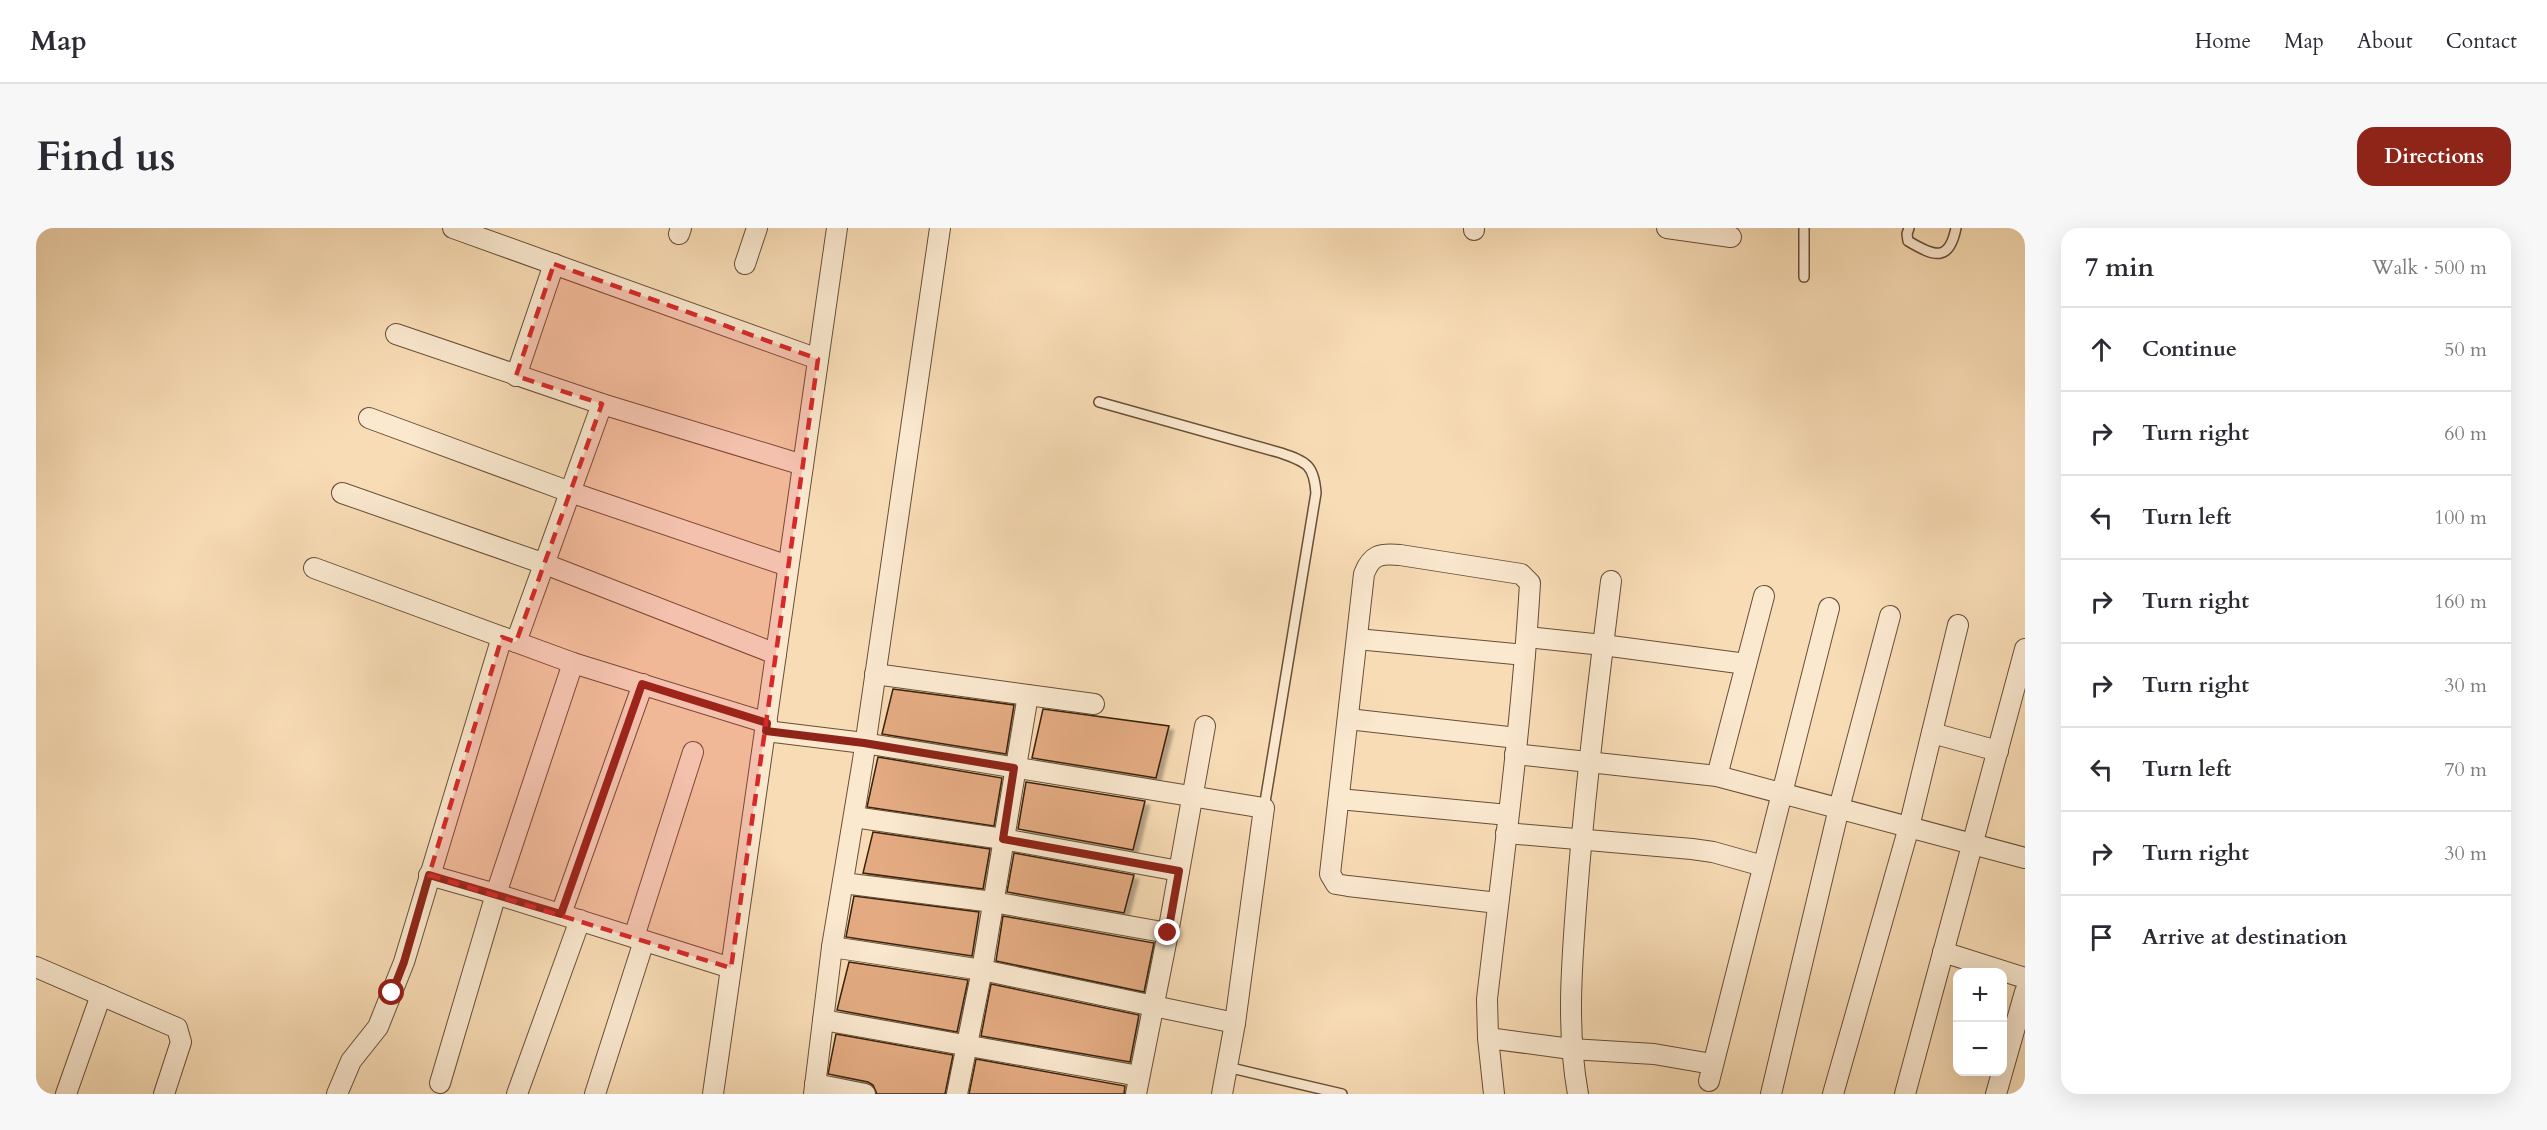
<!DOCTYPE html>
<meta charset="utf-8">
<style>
:root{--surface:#fff;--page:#f7f7f7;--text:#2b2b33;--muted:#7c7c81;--line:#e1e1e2;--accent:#8f2418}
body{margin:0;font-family:Cardo,serif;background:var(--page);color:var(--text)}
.controls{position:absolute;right:18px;bottom:18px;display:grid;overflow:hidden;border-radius:12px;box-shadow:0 6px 24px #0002}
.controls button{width:54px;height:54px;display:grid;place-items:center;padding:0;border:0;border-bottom:2px solid var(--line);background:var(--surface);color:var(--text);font:30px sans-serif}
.stop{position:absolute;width:18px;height:18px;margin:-14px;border:4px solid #8f2418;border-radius:50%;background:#fff}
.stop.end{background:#8f2418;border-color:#fff;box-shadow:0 2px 6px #0008}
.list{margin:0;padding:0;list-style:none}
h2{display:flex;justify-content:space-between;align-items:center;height:78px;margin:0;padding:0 24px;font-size:26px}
h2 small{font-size:20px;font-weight:400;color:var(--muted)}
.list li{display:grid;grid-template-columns:39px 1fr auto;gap:18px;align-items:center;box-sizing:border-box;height:84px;padding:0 24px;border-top:2px solid var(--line)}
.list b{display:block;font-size:22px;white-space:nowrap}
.list em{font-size:20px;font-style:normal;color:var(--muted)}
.icon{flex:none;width:33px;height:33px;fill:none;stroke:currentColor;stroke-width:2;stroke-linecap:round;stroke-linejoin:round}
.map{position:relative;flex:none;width:1989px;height:866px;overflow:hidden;border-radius:18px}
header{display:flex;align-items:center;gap:36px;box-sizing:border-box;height:84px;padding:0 30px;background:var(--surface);border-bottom:2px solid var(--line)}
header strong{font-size:28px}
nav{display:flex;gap:33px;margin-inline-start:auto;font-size:21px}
.intro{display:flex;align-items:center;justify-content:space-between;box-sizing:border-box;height:144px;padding:0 36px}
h1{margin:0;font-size:42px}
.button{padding:15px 27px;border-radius:18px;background:var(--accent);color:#fff;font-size:21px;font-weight:700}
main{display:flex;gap:36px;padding:0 36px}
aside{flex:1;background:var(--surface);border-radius:18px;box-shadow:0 6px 24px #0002}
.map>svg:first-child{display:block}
.building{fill:#e4ab82;stroke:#38200b;stroke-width:1.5;filter:url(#shadow)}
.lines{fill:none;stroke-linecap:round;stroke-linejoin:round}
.lane-casing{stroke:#684f36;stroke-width:12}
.street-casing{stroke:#684f36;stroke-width:22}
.lane{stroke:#fae8cf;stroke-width:9}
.street{stroke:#fae8cf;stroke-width:20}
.route{stroke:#8f2418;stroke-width:8}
.marked{fill:#d62828;fill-opacity:0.2;stroke:#d62828;stroke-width:4.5;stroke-dasharray:12 8;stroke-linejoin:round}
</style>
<header>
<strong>Map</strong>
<nav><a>Home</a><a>Map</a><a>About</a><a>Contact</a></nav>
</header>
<div class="intro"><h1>Find us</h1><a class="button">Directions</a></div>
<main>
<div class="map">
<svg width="1989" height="866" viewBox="0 0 1989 866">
<defs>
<filter id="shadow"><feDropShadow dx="4.5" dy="4.5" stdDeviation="1.5" flood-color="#0004"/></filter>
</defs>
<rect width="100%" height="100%" fill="#f8dcb5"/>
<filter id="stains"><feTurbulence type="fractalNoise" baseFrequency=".00333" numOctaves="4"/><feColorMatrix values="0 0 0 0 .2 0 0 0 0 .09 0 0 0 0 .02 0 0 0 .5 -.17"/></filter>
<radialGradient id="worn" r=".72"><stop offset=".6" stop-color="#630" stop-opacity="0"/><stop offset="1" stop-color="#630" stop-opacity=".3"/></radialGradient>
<g class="building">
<path d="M857 461 978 477 970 526 846 506Z"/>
<path d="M1007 481 1133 498 1120 550 996 530Z"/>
<path d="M842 529 966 550 958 598 831 579Z"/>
<path d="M990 554 1109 573 1097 622 982 601Z"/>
<path d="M837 604 954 621 947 661 827 645Z"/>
<path d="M978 625 1098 647 1088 685 971 664Z"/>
<path d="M818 668 943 684 936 728 810 709Z"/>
<path d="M967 688 1118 715 1108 764 960 733Z"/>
<path d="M813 734 932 752 921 804 801 782Z"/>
<path d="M955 756 1103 787 1094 834 945 808Z"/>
<path d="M800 806 917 827 909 866H841L837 857 832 854 792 846Z"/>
<path d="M940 831 1089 858 1088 866H933Z"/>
</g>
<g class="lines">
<g class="lane-casing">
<g id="lane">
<path d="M1873 0 1871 6 1872 13C1899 29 1913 34 1920 0"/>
<path d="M1768 49V0"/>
<path d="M1063 174 1245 225C1271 234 1278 237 1280 265L1228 580"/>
<path d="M1191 839 1306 866"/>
</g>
</g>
<g class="street-casing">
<g id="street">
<path d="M417 0 782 131"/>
<path d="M1631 0 1695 9"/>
<path d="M1438 2V0"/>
<path d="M643 6 645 0"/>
<path d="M709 36 721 0"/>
<path d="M360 106 566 176 767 237"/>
<path d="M480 148 518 36"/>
<path d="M333 190 534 264 752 338"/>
<path d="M306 265 509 336 740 426"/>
<path d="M278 340 537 435 731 495"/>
<path d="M1491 409 1567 417 1710 436"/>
<path d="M1321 411 1489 427"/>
<path d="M480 414 566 176"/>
<path d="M839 446 1058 476"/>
<path d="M1312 491 1481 510"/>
<path d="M730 503 828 515 1228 580 1199 795 1186 866"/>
<path d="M1896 505 1962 523"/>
<path d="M1479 526 1681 548 1989 630"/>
<path d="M1681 548 1728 368"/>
<path d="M1303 571 1472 587"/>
<path d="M818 589 967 611 1143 643"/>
<path d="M1470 605 1656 621 1677 624 1727 638"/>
<path d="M393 647 460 666 695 740"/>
<path d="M807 655 957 674 1132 705"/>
<path d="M525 686 607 456"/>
<path d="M598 709 657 524"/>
<path d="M796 719 946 742 1199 795"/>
<path d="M1907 724 1989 750"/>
<path d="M0 739 141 800 145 814 128 866"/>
<path d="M787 792 1103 848"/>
<path d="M1452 810 1535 821 1618 826 1676 836"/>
<path d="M1673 853 1793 380"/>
<path d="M404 855 460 666 537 435"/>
<path d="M779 856 829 866"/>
<path d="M30 866 65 767"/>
<path d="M301 866 315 833 342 799 368 734 466 409"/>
<path d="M481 866 544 692"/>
<path d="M559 866 608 713"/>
<path d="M677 866 801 0"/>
<path d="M778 866 796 719 827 532 904 0"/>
<path d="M921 866 946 742 992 467"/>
<path d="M1100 866 1132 705 1169 498"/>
<path d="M1458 866 1452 810 1451 771C1467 633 1486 495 1494 355L1485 346 1364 327C1344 325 1335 327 1328 346L1294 646 1300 656 1312 658 1462 675"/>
<path d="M1542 866C1530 800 1536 733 1541 666 1549 562 1562 458 1575 353"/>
<path d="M1735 866 1803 580 1854 388"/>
<path d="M1797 866 1873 599 1922 397"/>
<path d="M1869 866 1989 421"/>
<path d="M1960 866 1989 764"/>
</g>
</g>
<use href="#lane" class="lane"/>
<use href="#street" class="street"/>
</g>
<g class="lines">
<path class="route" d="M356 765 368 734 393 647 525 686 606 456 731 495 730 503 828 515 978 540 967 611 1143 643 1132 705"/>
</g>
<path class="marked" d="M518 36 782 131 695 740 393 647 466 409 480 414 566 176 480 148Z"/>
<rect width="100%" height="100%" filter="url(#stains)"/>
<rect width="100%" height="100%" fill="url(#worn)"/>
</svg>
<div class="controls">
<button>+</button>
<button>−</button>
</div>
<div class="stop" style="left:356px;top:765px"></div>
<div class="stop end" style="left:1132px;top:705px"></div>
</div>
<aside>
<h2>7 min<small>Walk · 500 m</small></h2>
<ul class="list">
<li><svg class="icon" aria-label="ahead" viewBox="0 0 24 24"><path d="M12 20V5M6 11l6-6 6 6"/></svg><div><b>Continue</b></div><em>50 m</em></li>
<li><svg class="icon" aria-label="right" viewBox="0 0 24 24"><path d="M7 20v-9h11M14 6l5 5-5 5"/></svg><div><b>Turn right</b></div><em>60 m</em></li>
<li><svg class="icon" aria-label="left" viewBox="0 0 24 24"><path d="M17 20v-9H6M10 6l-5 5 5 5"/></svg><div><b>Turn left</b></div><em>100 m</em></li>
<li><svg class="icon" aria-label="right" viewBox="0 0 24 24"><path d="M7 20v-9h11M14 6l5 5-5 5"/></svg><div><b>Turn right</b></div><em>160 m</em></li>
<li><svg class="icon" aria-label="right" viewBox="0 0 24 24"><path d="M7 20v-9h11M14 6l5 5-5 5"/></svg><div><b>Turn right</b></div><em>30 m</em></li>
<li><svg class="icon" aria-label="left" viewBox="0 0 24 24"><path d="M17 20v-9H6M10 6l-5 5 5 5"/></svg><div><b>Turn left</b></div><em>70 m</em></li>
<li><svg class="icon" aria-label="right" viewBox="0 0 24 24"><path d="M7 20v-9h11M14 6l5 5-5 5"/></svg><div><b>Turn right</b></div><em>30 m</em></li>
<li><svg class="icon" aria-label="arrive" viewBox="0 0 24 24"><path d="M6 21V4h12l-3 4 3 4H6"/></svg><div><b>Arrive at destination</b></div></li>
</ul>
</aside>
</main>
